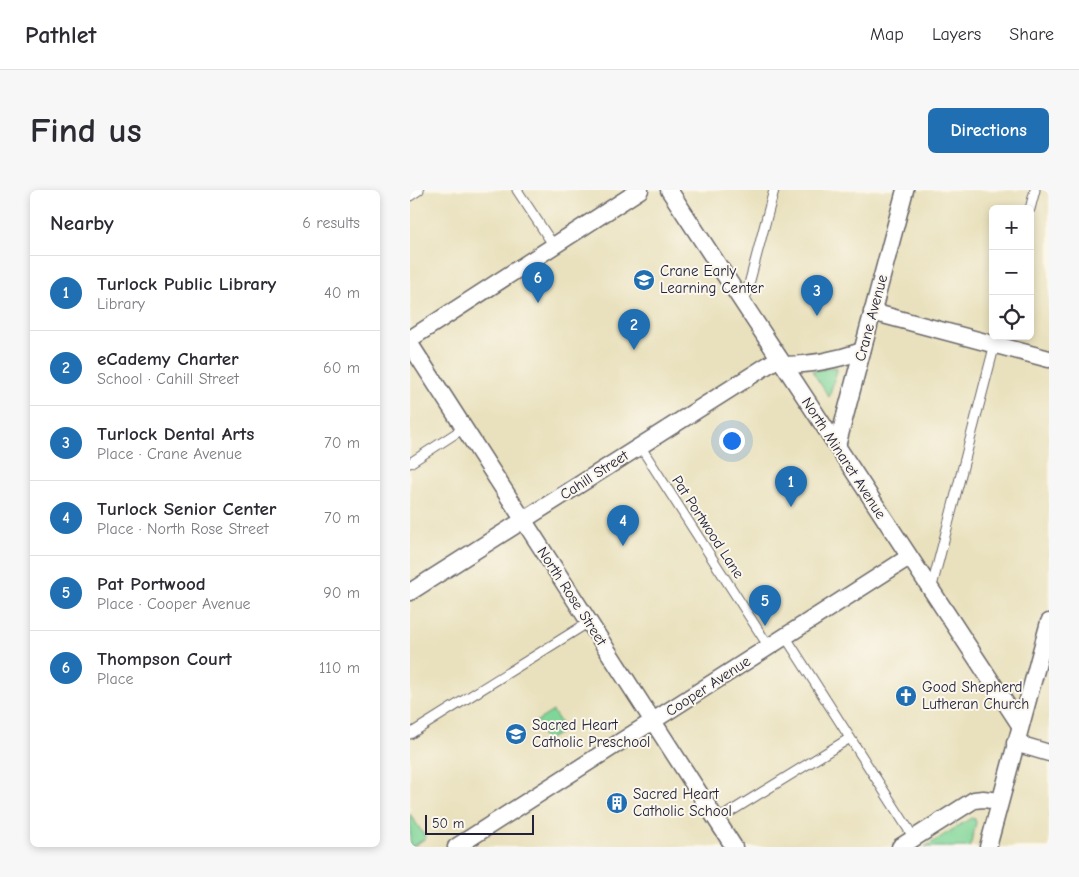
<!DOCTYPE html>
<meta charset="utf-8">
<style>
:root{--surface:#fff;--page:#f7f7f7;--text:#2b2b33;--muted:#7c7c81;--line:#e1e1e2;--accent:#1f6fb2}
body{margin:0;font-family:"Comic Neue",sans-serif;background:var(--page);color:var(--text)}
.controls{position:absolute;right:15px;top:15px;display:grid;overflow:hidden;border-radius:8px;box-shadow:0 2px 8px #0003}
.controls button{width:45px;height:45px;display:grid;place-items:center;padding:0;border:0;border-bottom:1px solid var(--line);background:var(--surface);color:var(--text);font:25px sans-serif}
.scale{position:absolute;left:15px;bottom:12px;width:109px;box-sizing:border-box;padding-left:5px;border:2px solid #22223b;border-top:0;font-size:14px;line-height:18px;white-space:nowrap;color:#22223b;-webkit-text-stroke:4px #fbf7ec;paint-order:stroke}
.you{position:absolute;left:321px;top:250px;width:18px;height:18px;margin:-12px;border:4px solid #fff;border-radius:50%;background:#1a73e8;box-shadow:0 0 0 8px #1a73e833}
.badge{display:grid;place-items:center;width:32px;height:32px;border-radius:50%;background:var(--accent);color:#fff;font-size:16px;font-weight:700}
.pin{position:absolute;translate:-50% -41px;filter:drop-shadow(0 1px 2px #0008)}
.pin::after{content:'';position:absolute;top:26px;width:18px;height:15px;background:inherit;clip-path:polygon(0 0,100% 0,50% 100%)}
.list{margin:0;padding:0;list-style:none}
h2{display:flex;justify-content:space-between;align-items:center;height:65px;margin:0;padding:0 20px;font-size:21px}
h2 small{font-size:16px;font-weight:400;color:var(--muted)}
.list li{display:grid;grid-template-columns:32px 1fr auto;gap:15px;align-items:center;box-sizing:border-box;height:75px;padding:0 20px;border-top:1px solid var(--line)}
.list b{display:block;font-size:19px;white-space:nowrap}
.list p{margin:0;font-size:16px;white-space:nowrap;color:var(--muted)}
.list em{font-size:16px;font-style:normal;color:var(--muted)}
.icon{flex:none;width:28px;height:28px;fill:none;stroke:currentColor;stroke-width:2;stroke-linecap:round;stroke-linejoin:round}
.map{position:relative;flex:none;width:639px;height:657px;overflow:hidden;border-radius:8px}
header{display:flex;align-items:center;gap:30px;box-sizing:border-box;height:70px;padding:0 25px;background:var(--surface);border-bottom:1px solid var(--line)}
header strong{font-size:24px}
nav{display:flex;gap:28px;margin-inline-start:auto;font-size:18px}
.intro{display:flex;align-items:center;justify-content:space-between;box-sizing:border-box;height:120px;padding:0 30px}
h1{margin:0;font-size:35px}
.button{padding:12px 22px;border-radius:8px;background:var(--accent);color:#fff;font-size:18px;font-weight:700}
main{display:flex;gap:30px;padding:0 30px}
aside{flex:1;background:var(--surface);border-radius:8px;box-shadow:0 2px 8px #0003}
.map>svg:first-child{display:block}
.green{fill:#80d598;stroke:#517c6a}
.lines{fill:none;stroke-linecap:round;stroke-linejoin:round}
.lane-casing{stroke:#686568;stroke-width:11}
.street-casing{stroke:#686568;stroke-width:19}
.lane{stroke:#fff;stroke-width:9}
.street{stroke:#fff;stroke-width:16}
.labels{text-anchor:middle;dominant-baseline:central;stroke-width:4;stroke-linejoin:round;paint-order:stroke}
.poi-label{font-size:15px;fill:#22223b;stroke:#fbf7ec;text-anchor:start}
.street-label{font-size:15px;fill:#22223b;stroke:#fbf7ec}
</style>
<header>
<strong>Pathlet</strong>
<nav><a>Map</a><a>Layers</a><a>Share</a></nav>
</header>
<div class="intro"><h1>Find us</h1><a class="button">Directions</a></div>
<main>
<aside>
<h2>Nearby<small>6 results</small></h2>
<ul class="list">
<li><span class="badge">1</span><div><b>Turlock Public Library</b><p>Library</p></div><em>40 m</em></li>
<li><span class="badge">2</span><div><b>eCademy Charter</b><p>School · Cahill Street</p></div><em>60 m</em></li>
<li><span class="badge">3</span><div><b>Turlock Dental Arts</b><p>Place · Crane Avenue</p></div><em>70 m</em></li>
<li><span class="badge">4</span><div><b>Turlock Senior Center</b><p>Place · North Rose Street</p></div><em>70 m</em></li>
<li><span class="badge">5</span><div><b>Pat Portwood</b><p>Place · Cooper Avenue</p></div><em>90 m</em></li>
<li><span class="badge">6</span><div><b>Thompson Court</b><p>Place</p></div><em>110 m</em></li>
</ul>
</aside>
<div class="map">
<svg width="639" height="657" viewBox="0 0 639 657">
<rect width="100%" height="100%" fill="#fbf7ec"/>
<filter id="ink" filterUnits="userSpaceOnUse"><feTurbulence type="fractalNoise" baseFrequency=".02" numOctaves="2"/><feDisplacementMap in="SourceGraphic" scale="10" xChannelSelector="R" yChannelSelector="G"/><feConvolveMatrix kernelMatrix="1 2 1 2 8 2 1 2 1" color-interpolation-filters="sRGB"/></filter>
<filter id="wash" filterUnits="userSpaceOnUse"><feTurbulence type="fractalNoise" baseFrequency=".0096" numOctaves="4" result="noise"/><feDisplacementMap in="SourceGraphic" scale="20" xChannelSelector="R" yChannelSelector="G"/><feGaussianBlur stdDeviation="1.12" result="paint"/><feColorMatrix in="noise" values="0 0 0 0 0 0 0 0 0 0 0 0 0 0 0 0 0 1.4 0 .05"/><feComposite in="paint" operator="in"/></filter>
<g filter="url(#wash)">
<rect width="100%" height="100%" fill="#e9e1bd"/>
<g class="green">
<path d="M425 177H426L427 180 419 207 402 181Z"/>
<path d="M143 521 155 540 136 551 124 533Z"/>
<path d="M0 624 16 648 2 657 0 653Z"/>
<path d="M561 628 565 629 566 633 560 657H515Z"/>
</g>
</g>
<g filter="url(#ink)">
<g class="lines">
<g class="lane-casing">
<g id="lane">
<path d="M107 0 144 56"/>
<path d="M0 6 9 0"/>
<path d="M620 19 625 0"/>
<path d="M334 113 364 0"/>
<path d="M230 256 359 457"/>
<path d="M0 273 54 238"/>
<path d="M521 400 587 146"/>
<path d="M375 446 504 648"/>
<path d="M0 544 179 432"/>
<path d="M307 630 440 548"/>
</g>
</g>
<g class="street-casing">
<g id="street">
<path d="M259 0 610 535"/>
<path d="M462 122 639 169"/>
<path d="M0 149 230 0"/>
<path d="M0 154 324 657"/>
<path d="M374 175C401 175 426 170 452 161"/>
<path d="M427 256 495 0"/>
<path d="M0 402 369 168"/>
<path d="M605 553 639 563"/>
<path d="M46 657 499 367"/>
<path d="M490 657 564 610 573 609 590 611"/>
<path d="M578 657 639 432"/>
</g>
</g>
<use href="#lane" class="lane"/>
<use href="#street" class="street"/>
</g>
</g>
<defs>
<g id="school-disc" transform="scale(1.125)"><circle r="9.5" fill="#1f6fb2" stroke="#fbf7ec"/><path d="M0-5L7-2L0 1L-7-2ZM-4 1L0 2.5L4 1V4Q0 6-4 4Z" fill="#fff"/></g>
<g id="church-disc" transform="scale(1.125)"><circle r="9.5" fill="#1f6fb2" stroke="#fbf7ec"/><path d="M-1.2-6h2.4v3.5h3.3v2.4h-3.3V6h-2.4V-.1h-3.3v-2.4h3.3Z" fill="#fff"/></g>
<g id="building-disc" transform="scale(1.125)"><circle r="9.5" fill="#1f6fb2" stroke="#fbf7ec"/><path d="M-4-6H4V6H1V3H-1V6H-4ZM-2.5-4.3h1.7v1.8h-1.7ZM.8-4.3h1.7v1.8H.8ZM-2.5-1h1.7V.8h-1.7ZM.8-1h1.7V.8H.8Z" fill="#fff"/></g>
</defs>
<g fill-rule="evenodd">
<use href="#school-disc" x="234" y="90"/>
<use href="#church-disc" x="496" y="506"/>
<use href="#school-disc" x="106" y="544"/>
<use href="#building-disc" x="207" y="613"/>
</g>
<g class="labels">
<g class="poi-label">
<text x="250" y="81">Crane Early<tspan x="250" dy="17">Learning Center</tspan></text>
<text x="512" y="497">Good Shepherd<tspan x="512" dy="17">Lutheran Church</tspan></text>
<text x="122" y="535">Sacred Heart<tspan x="122" dy="17">Catholic Preschool</tspan></text>
<text x="223" y="604">Sacred Heart<tspan x="223" dy="17">Catholic School</tspan></text>
</g>
<g class="street-label">
<text transform="translate(461 128) rotate(-75)">Crane Avenue</text>
<text transform="translate(434 268) rotate(57)">North Minaret Avenue</text>
<text transform="translate(184 285) rotate(-33)">Cahill Street</text>
<text transform="translate(298 337) rotate(57)">Pat Portwood Lane</text>
<text transform="translate(162 406) rotate(57)">North Rose Street</text>
<text transform="translate(298 496) rotate(-33)">Cooper Avenue</text>
</g>
</g>
</svg>
<div class="controls">
<button>+</button>
<button>−</button>
<button><svg class="icon" aria-label="locate" viewBox="0 0 24 24"><circle cx="12" cy="12" r="6"/><path d="M12 2v4M12 18v4M2 12h4M18 12h4"/></svg></button>
</div>
<div class="scale">50 m</div>
<div class="you"></div>
<div class="pin badge" style="left:381px;top:317px">1</div>
<div class="pin badge" style="left:224px;top:160px">2</div>
<div class="pin badge" style="left:407px;top:126px">3</div>
<div class="pin badge" style="left:213px;top:356px">4</div>
<div class="pin badge" style="left:355px;top:436px">5</div>
<div class="pin badge" style="left:128px;top:113px">6</div>
</div>
</main>
